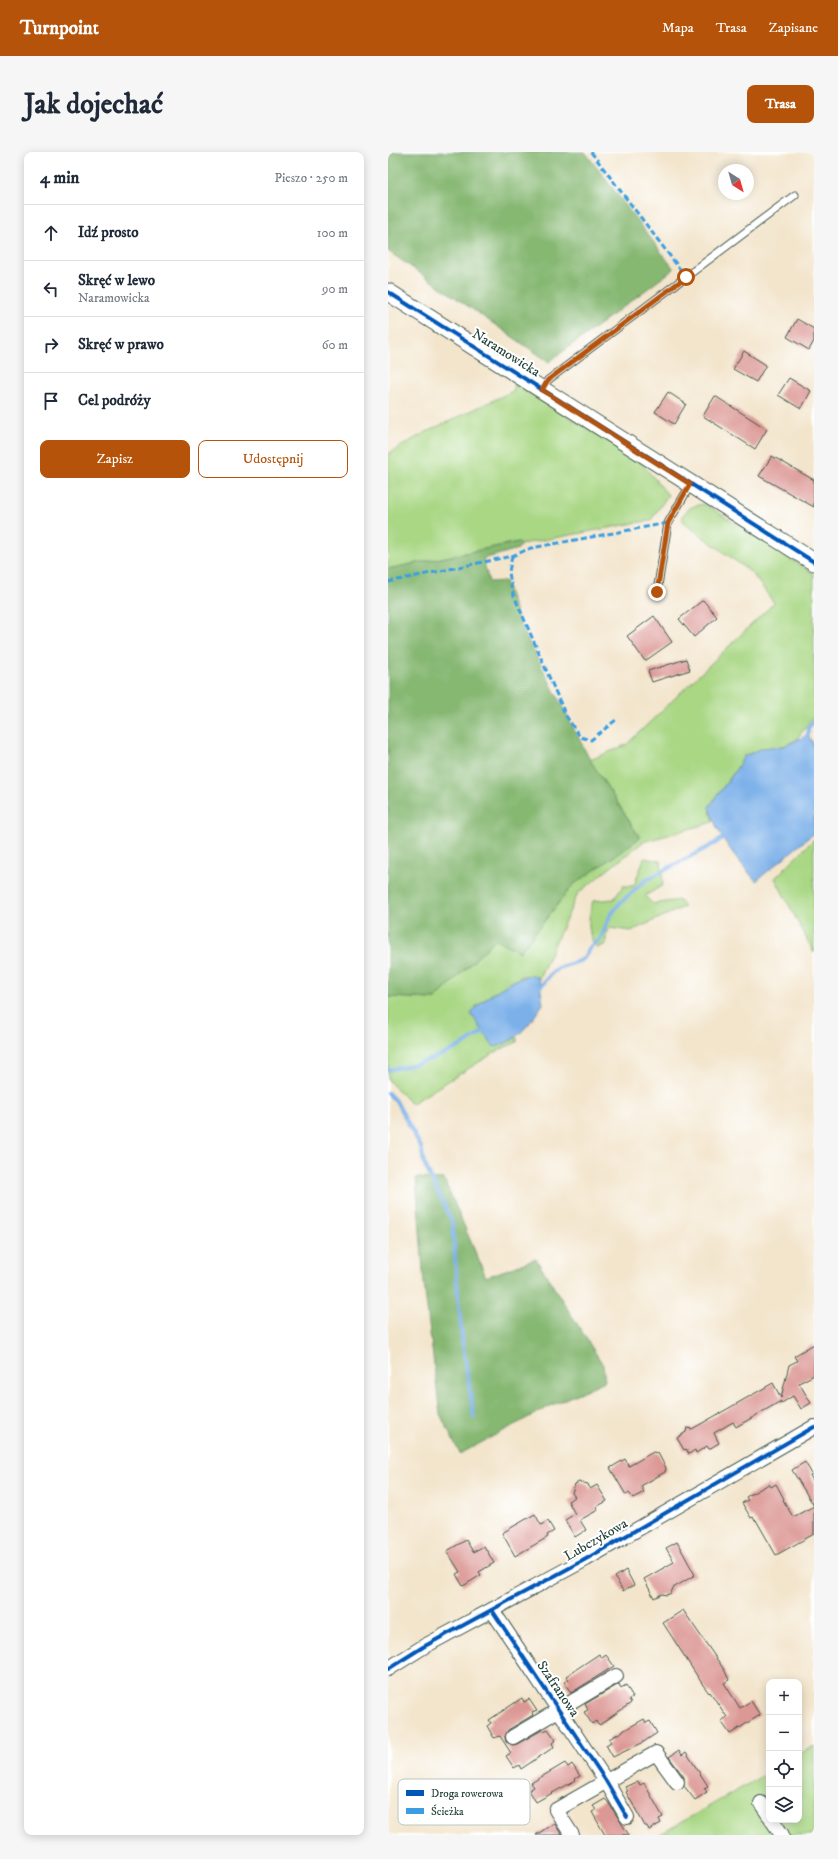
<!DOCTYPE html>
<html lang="pl">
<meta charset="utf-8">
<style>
:root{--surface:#fff;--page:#f6f6f7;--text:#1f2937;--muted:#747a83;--line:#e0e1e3;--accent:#b45309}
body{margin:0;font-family:"IM FELL DW Pica",serif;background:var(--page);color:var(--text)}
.controls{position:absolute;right:12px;bottom:12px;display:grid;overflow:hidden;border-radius:8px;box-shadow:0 2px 10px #0003}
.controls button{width:36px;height:36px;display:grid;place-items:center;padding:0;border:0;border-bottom:1px solid var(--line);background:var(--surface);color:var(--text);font:20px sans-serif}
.compass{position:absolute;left:330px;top:12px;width:36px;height:36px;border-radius:50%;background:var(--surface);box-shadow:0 2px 10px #0003;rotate:143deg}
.stop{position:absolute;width:12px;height:12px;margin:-9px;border:3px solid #b45309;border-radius:50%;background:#fff}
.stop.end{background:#b45309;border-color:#fff;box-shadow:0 1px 4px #0008}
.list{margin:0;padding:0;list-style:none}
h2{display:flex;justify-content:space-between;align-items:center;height:52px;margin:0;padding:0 16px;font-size:17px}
h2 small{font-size:13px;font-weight:400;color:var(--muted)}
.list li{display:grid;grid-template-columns:26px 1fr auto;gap:12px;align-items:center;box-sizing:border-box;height:56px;padding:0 16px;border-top:1px solid var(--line)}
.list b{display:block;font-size:15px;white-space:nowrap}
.list p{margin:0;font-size:13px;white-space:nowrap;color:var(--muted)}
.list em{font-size:13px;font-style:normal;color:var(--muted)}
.actions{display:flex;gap:8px;padding:12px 16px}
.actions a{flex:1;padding:9px 0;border:1px solid var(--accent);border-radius:8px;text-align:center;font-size:14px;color:var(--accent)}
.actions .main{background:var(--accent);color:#fff}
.icon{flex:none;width:22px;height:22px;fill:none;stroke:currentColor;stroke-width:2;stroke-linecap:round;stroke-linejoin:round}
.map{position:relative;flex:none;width:426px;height:1683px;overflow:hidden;border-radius:8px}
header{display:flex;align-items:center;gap:24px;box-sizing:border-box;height:56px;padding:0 20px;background:var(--accent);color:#fff}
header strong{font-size:19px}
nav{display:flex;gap:22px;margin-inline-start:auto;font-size:14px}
.intro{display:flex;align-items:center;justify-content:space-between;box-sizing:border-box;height:96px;padding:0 24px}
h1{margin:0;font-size:28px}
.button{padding:10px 18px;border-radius:8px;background:var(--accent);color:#fff;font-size:14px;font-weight:700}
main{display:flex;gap:24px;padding:0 24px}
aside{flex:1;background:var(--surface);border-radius:8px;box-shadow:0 2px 10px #0003}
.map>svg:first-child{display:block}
.green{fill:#a9d784;stroke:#648a5c}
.forest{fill:#86b872;stroke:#527a53}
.water{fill:#7bb0e9;stroke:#4d768e}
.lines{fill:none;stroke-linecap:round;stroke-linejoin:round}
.stream{stroke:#7bb0e9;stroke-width:4}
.building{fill:#dc9894}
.service-casing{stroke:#3f564b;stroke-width:9}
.minor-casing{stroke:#3f564b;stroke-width:16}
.tertiary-casing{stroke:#3f564b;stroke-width:19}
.service{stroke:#fff;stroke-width:7}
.minor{stroke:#fff;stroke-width:14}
.tertiary{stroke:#fff;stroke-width:17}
.quiet{stroke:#3c9ee2;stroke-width:3;stroke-dasharray:6 3;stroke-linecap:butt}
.cycleway-casing{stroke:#fff;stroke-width:6}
.cycleway{stroke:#0057b8;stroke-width:4}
.route{stroke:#b45309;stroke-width:5}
.labels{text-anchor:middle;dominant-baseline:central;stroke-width:4;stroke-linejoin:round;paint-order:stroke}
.street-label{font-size:14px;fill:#1f3d34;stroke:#fff}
.key{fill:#fff;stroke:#bcc5c2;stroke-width:1}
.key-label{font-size:11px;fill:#1f3d34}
</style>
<header>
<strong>Turnpoint</strong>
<nav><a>Mapa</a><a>Trasa</a><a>Zapisane</a></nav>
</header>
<div class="intro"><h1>Jak dojechać</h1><a class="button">Trasa</a></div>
<main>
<aside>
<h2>4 min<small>Pieszo · 250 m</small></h2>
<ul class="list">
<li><svg class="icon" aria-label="ahead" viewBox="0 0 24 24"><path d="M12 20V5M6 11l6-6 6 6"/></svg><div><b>Idź prosto</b></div><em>100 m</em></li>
<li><svg class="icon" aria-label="left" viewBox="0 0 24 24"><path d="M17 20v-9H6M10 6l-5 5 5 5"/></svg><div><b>Skręć w lewo</b><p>Naramowicka</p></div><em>90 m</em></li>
<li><svg class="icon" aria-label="right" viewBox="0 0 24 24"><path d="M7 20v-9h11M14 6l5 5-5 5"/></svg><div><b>Skręć w prawo</b></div><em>60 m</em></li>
<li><svg class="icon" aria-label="arrive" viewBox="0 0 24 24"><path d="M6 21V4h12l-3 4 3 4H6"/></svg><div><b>Cel podróży</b></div></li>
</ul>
<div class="actions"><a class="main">Zapisz</a><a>Udostępnij</a></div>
</aside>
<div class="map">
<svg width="426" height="1683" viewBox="0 0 426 1683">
<rect width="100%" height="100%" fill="#fff"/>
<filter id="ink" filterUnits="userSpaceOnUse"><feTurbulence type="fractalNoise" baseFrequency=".025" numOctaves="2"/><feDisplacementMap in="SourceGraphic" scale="8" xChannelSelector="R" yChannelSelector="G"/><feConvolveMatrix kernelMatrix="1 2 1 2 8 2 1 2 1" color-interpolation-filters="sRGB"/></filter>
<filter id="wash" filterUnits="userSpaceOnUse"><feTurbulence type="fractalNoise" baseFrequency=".012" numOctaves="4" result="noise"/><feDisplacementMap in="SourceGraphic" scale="16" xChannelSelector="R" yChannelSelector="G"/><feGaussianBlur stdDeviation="0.9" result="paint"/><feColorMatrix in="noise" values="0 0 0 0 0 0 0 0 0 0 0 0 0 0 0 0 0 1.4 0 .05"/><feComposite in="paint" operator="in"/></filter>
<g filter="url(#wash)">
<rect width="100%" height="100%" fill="#f3e5cc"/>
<g class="green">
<path d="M127 232 251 308 280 343 263 368 134 392 130 390 0 417V302L36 281 125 239Z"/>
<path d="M317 352 426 422V564L408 588 396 594 375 596 356 604C348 620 331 640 321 655L325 670 255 690 190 741 151 826 144 823 134 824 105 841 87 855 115 893 129 885V890L109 899 23 952 0 928V845L47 847 108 787 132 799 185 733 252 686 202 608 238 593 386 451 364 421 296 371 294 364C301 355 306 353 317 352Z"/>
<path d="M426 687V801L387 726Z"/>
<path d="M256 706 273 709 275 733 257 744 265 752 291 748 296 755 243 779 222 776 218 783V792L209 796C198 783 200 763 205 749L226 747 235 734H246Z"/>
<path d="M426 1594V1683H271L381 1620V1668H411V1602Z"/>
</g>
<g class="forest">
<path d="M0 0H197L286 117 161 210 0 99Z"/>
<path d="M131 390 134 392 130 397 95 407 101 430 117 429 132 473 202 608 252 686 185 733 132 800 108 787 47 847 0 845V417Z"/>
<path d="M28 1026 56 1027 98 1125 148 1107 215 1213 217 1229 162 1254 72 1302 52 1262 36 1132Z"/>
</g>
<g class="water">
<path d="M420 583 425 591 426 597V681L368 729C349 707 329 684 321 655 331 640 348 620 356 604L375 596 396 594Z"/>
<path d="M144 823 151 826 155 852C142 871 130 890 106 895L83 862C93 847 126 825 144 823Z"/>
</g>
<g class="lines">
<g class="stream">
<path d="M416 587 420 583V576L426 569"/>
<path d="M151 836C157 830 162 821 169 817 175 813 189 811 195 807L204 793 212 788 222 764 232 751 258 728 326 692 340 682"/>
<path d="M0 918C35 912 70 900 98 877"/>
<path d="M0 941 9 951 33 995 36 1011 64 1070 74 1188 86 1265"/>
</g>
</g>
<g id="blocks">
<g class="building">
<path d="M409 167 426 177V189L421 198 399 185Z"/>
<path d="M356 199 378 213 368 230 345 217Z"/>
<path d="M401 226 423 239 413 257 390 243Z"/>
<path d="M280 240 298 252 286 272 267 260Z"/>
<path d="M327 244 379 277 367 297 315 264Z"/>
<path d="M384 304 426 328V355L371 324Z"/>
<path d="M315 448 329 465 306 485 291 467Z"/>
<path d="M266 464 284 490 257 509 239 484Z"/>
<path d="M298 507 302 518 264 530 260 519Z"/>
<path d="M426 1192V1223L411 1231 423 1251 413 1257 405 1244 392 1252 393 1249 348 1275 345 1270 326 1281 331 1291 321 1297 319 1294 308 1301 307 1298 301 1302 298 1297 296 1298 289 1286 298 1280 299 1276 304 1277 385 1231 393 1246 401 1213 409 1209 406 1204Z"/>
<path d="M265 1300 270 1301 278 1316 277 1320 253 1334 256 1340 245 1346 241 1341 238 1343 222 1316 237 1307 241 1314Z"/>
<path d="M417 1310 424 1322 422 1323 426 1331V1382L388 1403 368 1368 367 1369 365 1365 363 1366 354 1351 360 1348 358 1345 381 1332 383 1335 388 1332 396 1347 395 1348 405 1365 426 1354 404 1318Z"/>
<path d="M191 1330 200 1332 202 1337 209 1333 219 1349 208 1355 210 1358 192 1368 198 1378 187 1385 177 1368 187 1362 180 1349 187 1345 184 1341 187 1332Z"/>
<path d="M147 1362 153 1373 160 1369 166 1379 159 1383 160 1385 127 1404 114 1381Z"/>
<path d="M78 1388 85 1400 96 1394 106 1411 91 1420 93 1423 75 1434 68 1422 72 1420 59 1399Z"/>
<path d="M289 1390 307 1423 285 1436 283 1441 279 1443 274 1442 266 1446 256 1427 286 1410 278 1396Z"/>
<path d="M238 1418 246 1433 235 1439 227 1425Z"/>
<path d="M295 1458 337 1519 341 1528 336 1531 352 1556 363 1549 372 1563 342 1582 333 1569 339 1565 322 1540 321 1541 315 1533 275 1471Z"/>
<path d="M211 1502 214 1506 218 1503 226 1514 183 1541 176 1530 181 1528 178 1524Z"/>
<path d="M231 1532 233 1536 238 1533 245 1545 241 1547 243 1551 213 1572 210 1573 208 1569 204 1572 196 1560 200 1558 197 1552Z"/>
<path d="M134 1546 136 1550 141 1547 149 1559 144 1561 145 1563 120 1578 117 1585 118 1590 125 1593 129 1592 154 1578 156 1579 160 1577 168 1588 164 1591 166 1595 133 1617 131 1613 126 1616 118 1604 123 1601 112 1584 106 1586 99 1574 103 1571 101 1568Z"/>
<path d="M256 1567 258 1571 262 1569 269 1581 254 1591 225 1605 218 1593 223 1590 221 1587Z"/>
<path d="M291 1598 294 1603 298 1600 320 1634 316 1636 319 1640 307 1648 296 1634V1625L281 1605Z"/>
<path d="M177 1611 180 1615 184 1612 192 1624 187 1627 188 1628 148 1650 141 1638 146 1635 143 1631Z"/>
<path d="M250 1629 252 1633 256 1631 275 1665 271 1667 273 1671 261 1678 259 1674H257L238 1640 240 1639 237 1635Z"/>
<path d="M217 1647 220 1650 241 1683H217L204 1660 208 1658 205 1654Z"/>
<path d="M166 1671 174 1683H148Z"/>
</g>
</g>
</g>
<g filter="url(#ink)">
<use href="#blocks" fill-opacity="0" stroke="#3f564b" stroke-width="1"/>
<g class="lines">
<g class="service-casing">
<g id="service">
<path d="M154 237 160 228 407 43"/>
<path d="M269 440 280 371 303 332"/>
</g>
</g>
<g class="minor-casing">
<g id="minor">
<path d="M104 1458 218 1629 239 1665"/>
<path d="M0 1517 35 1495 198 1407 426 1275"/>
<path d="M125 1585 228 1524"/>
<path d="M373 1651 381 1663"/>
<path d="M384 1668 394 1683"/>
<path d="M184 1683 168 1658 268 1601 289 1630"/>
</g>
</g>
<g class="tertiary-casing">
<path id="tertiary" d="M0 140 426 410"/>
</g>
<use href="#service" class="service"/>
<use href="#minor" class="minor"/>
<use href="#tertiary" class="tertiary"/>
<g class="quiet">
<path d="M203 0 298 125"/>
<path d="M124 404 121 420 124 439 178 564 192 585 203 588 229 567"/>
<path d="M0 430 124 404 143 396 280 371"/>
</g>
<g class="cycleway-casing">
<g id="cycleway">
<path d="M0 140 426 410"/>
<path d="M104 1458 218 1629 239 1665"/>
<path d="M0 1517 35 1495 198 1407 426 1275"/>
</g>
</g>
<use href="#cycleway" class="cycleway"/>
</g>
</g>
<g class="lines" filter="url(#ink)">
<path class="route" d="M269 440 280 371 302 332 154 238 160 228 298 125"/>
</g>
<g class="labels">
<g class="street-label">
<text transform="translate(118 201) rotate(32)">Naramowicka</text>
<text transform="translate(208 1388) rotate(-30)">Lubczykowa</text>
<text transform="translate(170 1537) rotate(56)">Szafranowa</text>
</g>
</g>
<rect x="10" y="1627" width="132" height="46" rx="6" class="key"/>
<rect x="18" y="1638" width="18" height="6" fill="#0057b8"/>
<rect x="18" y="1656" width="18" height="6" fill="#3c9ee2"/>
<g class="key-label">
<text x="43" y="1645">Droga rowerowa</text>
<text x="43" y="1663">Ścieżka</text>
</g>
</svg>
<div class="controls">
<button>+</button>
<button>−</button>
<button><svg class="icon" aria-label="locate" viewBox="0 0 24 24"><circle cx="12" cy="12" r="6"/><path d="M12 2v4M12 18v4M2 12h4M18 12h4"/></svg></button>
<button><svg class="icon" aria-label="layers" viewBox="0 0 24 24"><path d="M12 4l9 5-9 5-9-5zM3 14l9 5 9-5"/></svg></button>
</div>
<svg class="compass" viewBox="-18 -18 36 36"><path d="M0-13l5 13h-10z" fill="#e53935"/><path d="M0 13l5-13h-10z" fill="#747a83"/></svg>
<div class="stop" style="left:298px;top:125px"></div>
<div class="stop end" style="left:269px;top:440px"></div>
</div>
</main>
